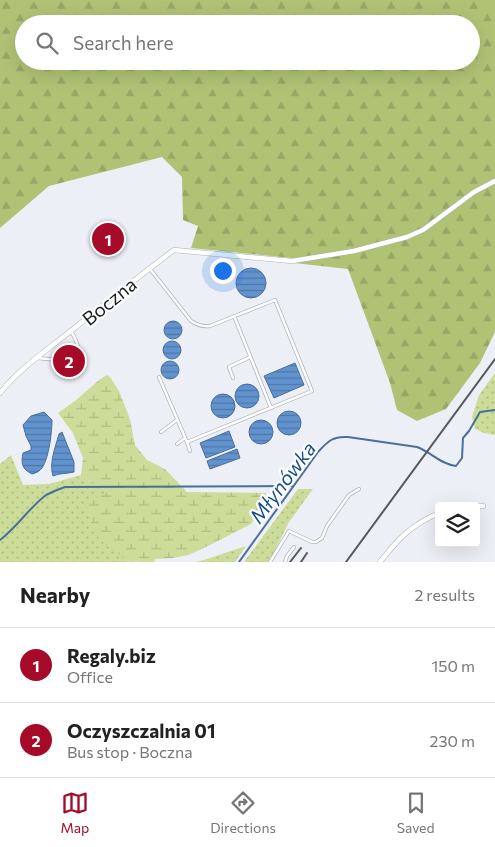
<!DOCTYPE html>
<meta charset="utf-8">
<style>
:root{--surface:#fff;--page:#f2f2f2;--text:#222;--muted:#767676;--line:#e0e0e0;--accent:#a50a29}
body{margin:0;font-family:Commissioner,sans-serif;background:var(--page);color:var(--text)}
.controls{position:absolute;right:15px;bottom:15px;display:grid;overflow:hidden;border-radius:5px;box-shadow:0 5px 20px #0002}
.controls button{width:45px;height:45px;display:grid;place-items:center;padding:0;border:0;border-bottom:1px solid var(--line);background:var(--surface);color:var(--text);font:25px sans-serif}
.you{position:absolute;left:222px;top:270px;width:18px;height:18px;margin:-12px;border:4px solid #fff;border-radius:50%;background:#1a73e8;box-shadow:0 0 0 8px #1a73e833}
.badge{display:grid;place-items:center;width:32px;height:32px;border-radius:50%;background:var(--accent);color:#fff;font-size:16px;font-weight:700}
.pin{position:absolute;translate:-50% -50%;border:2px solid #fff;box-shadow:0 1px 5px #0006}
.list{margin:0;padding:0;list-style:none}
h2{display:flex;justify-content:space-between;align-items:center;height:65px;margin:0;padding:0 20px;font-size:21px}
h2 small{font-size:16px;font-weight:400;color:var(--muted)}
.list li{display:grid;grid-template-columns:32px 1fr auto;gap:15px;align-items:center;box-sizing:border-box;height:75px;padding:0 20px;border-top:1px solid var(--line)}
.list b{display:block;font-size:19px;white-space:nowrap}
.list p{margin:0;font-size:16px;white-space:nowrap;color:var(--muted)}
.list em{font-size:16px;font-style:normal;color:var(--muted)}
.icon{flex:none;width:28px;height:28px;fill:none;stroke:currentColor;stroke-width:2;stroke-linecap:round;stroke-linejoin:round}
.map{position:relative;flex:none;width:495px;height:562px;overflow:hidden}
.search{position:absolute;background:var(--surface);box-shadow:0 5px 20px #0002;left:15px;right:15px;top:15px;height:55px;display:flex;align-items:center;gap:12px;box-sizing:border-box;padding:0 18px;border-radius:28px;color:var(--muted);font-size:19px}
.sheet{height:215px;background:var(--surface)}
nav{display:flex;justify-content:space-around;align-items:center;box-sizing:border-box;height:70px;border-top:1px solid var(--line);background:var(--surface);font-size:14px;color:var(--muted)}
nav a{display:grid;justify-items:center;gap:2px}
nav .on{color:var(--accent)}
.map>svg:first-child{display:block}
.grass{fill:url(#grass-dots)}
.forest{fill:url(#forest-firs);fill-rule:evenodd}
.wetland{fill:url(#wetland-marsh)}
.water{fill:url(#water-rules);stroke:#4c6f9a}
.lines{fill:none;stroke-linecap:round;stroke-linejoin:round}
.stream{stroke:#4c6f9a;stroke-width:2}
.service-casing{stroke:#aeb1b7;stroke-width:4}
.minor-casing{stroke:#aeb1b7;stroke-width:5.5}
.service{stroke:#fff;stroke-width:2.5}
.minor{stroke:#fff;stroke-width:4.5}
.rail{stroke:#57585c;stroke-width:2}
.labels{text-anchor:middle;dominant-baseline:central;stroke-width:4.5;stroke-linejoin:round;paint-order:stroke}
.street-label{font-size:19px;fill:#1b1c1e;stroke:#fcfdfe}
.water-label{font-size:20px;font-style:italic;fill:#1a4e86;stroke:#fcfdfe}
</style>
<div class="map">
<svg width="495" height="562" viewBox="0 0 495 562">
<defs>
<pattern id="grass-dots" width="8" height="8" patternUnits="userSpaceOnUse" patternTransform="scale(1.25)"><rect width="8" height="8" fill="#cbdd98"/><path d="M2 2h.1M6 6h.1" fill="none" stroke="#aebd83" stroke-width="1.8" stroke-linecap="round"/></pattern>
<pattern id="forest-firs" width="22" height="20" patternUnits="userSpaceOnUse" patternTransform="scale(1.25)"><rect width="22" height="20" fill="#b0c375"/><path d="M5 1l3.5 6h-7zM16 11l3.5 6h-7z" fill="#97a765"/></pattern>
<pattern id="wetland-marsh" width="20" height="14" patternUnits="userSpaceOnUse" patternTransform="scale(1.25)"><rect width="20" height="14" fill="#cbdd98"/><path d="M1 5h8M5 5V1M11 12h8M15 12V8" fill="none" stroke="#aebd83"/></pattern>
<pattern id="water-rules" width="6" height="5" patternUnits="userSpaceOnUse" patternTransform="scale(1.25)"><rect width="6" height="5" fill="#6193cf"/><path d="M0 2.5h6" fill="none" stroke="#4f77a7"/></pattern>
</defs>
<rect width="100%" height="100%" fill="#edeff6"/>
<g class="grass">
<path d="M495 373V435L484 433 475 429 472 417 479 395Z"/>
<path d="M11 455 23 485 49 484 81 475 108 492 126 560 138 562H0V464Z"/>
<path d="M298 489H313L289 522 269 562H244Z"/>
<path d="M246 546 235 562H195L204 560Z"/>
</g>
<path class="forest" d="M0 0H495V332L480 363 446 409 417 421 397 410 390 383 348 269 294 263 291 258 191 248 198 226 183 220 182 177 162 157 49 186 0 228ZM24 24H471V61H24Z"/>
<path class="wetland" d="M107 375 110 377 119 391 130 419 135 445 147 460 165 469 187 492 266 493V499L251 524 206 547 188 555 173 558 155 559 154 562H139L126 560 99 539 85 503 108 492 81 475 83 458 73 433 58 413 75 401 99 380Z"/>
<g class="water">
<circle cx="251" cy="283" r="15"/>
<circle cx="173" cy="330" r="9"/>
<circle cx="172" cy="350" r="9"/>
<circle cx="170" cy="370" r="9"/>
<path d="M295 363 304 385 274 398 264 376Z"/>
<circle cx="247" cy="396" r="12"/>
<circle cx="223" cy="406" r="12"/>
<circle cx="289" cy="423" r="12"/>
<path d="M44 412 52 420C52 432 49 458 42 468 40 471 36 473 32 474 22 469 21 464 23 453L31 450V446L26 436 23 425 31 416Z"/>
<circle cx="261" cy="432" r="12"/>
<path d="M229 431 235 447 206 458 200 443Z"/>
<path d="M62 432 74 462V472C66 474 59 473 53 476 49 463 55 448 59 434Z"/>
<path d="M237 449 240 458 210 469 207 461Z"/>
</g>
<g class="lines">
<g class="stream">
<path d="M0 540C17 527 29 508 46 495 52 492 59 489 65 487L292 486"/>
<path d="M239 562 318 452C328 441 333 436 348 437L417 447C431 452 440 464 456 466L462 458 463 438 469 431 480 412 495 410"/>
</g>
<g class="service-casing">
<g id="service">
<path d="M150 269 191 321C197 325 202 327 210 326L275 300 312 391 187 442 159 377"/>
<path d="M234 316 271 408"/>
<path d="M37 358 69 361C83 352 78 343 71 331"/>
<path d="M233 378 229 367 250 357"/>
<path d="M161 432 177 420"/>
<path d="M187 442 190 451"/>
<path d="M177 444 185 438"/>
<path d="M270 562 289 531 312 542H316L322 538 327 526 349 495 359 489"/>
<path d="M285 562 287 556 294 547"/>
</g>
</g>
<g class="minor-casing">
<g id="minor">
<path d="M0 393C20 368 47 350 72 330 106 303 139 276 174 250L292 261 354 251 407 237 423 230 474 192 495 181"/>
<path d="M476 506H483"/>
<path d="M380 562C398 539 411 525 439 513"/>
</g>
</g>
<use href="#service" class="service"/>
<use href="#minor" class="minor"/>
<g class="rail">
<path d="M290 562 301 548"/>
<path d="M301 562 307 553"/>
<path d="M346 562 495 359"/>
</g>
</g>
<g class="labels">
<g class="street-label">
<text transform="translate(109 301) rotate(-39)">Boczna</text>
</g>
<g class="water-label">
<text transform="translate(282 482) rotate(-53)">Młynówka</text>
</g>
</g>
</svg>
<div class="controls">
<button><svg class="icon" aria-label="layers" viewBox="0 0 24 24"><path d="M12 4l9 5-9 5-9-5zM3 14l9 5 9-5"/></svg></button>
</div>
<div class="you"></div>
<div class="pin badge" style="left:108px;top:239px">1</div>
<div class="pin badge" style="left:69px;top:361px">2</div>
<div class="search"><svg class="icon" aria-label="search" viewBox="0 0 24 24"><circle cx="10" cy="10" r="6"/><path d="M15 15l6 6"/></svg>Search here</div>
</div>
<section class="sheet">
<h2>Nearby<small>2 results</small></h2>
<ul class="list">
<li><span class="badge">1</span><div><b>Regaly.biz</b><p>Office</p></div><em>150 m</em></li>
<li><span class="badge">2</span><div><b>Oczyszczalnia 01</b><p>Bus stop · Boczna</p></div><em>230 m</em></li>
</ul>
</section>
<nav>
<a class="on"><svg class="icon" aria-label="map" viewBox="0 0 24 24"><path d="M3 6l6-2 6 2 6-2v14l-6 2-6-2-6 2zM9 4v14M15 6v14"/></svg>Map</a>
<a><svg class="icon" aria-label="directions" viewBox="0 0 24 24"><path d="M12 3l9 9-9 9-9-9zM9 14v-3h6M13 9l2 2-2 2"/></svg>Directions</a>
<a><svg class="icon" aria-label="saved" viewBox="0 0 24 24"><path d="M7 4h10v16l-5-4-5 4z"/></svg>Saved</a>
</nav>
